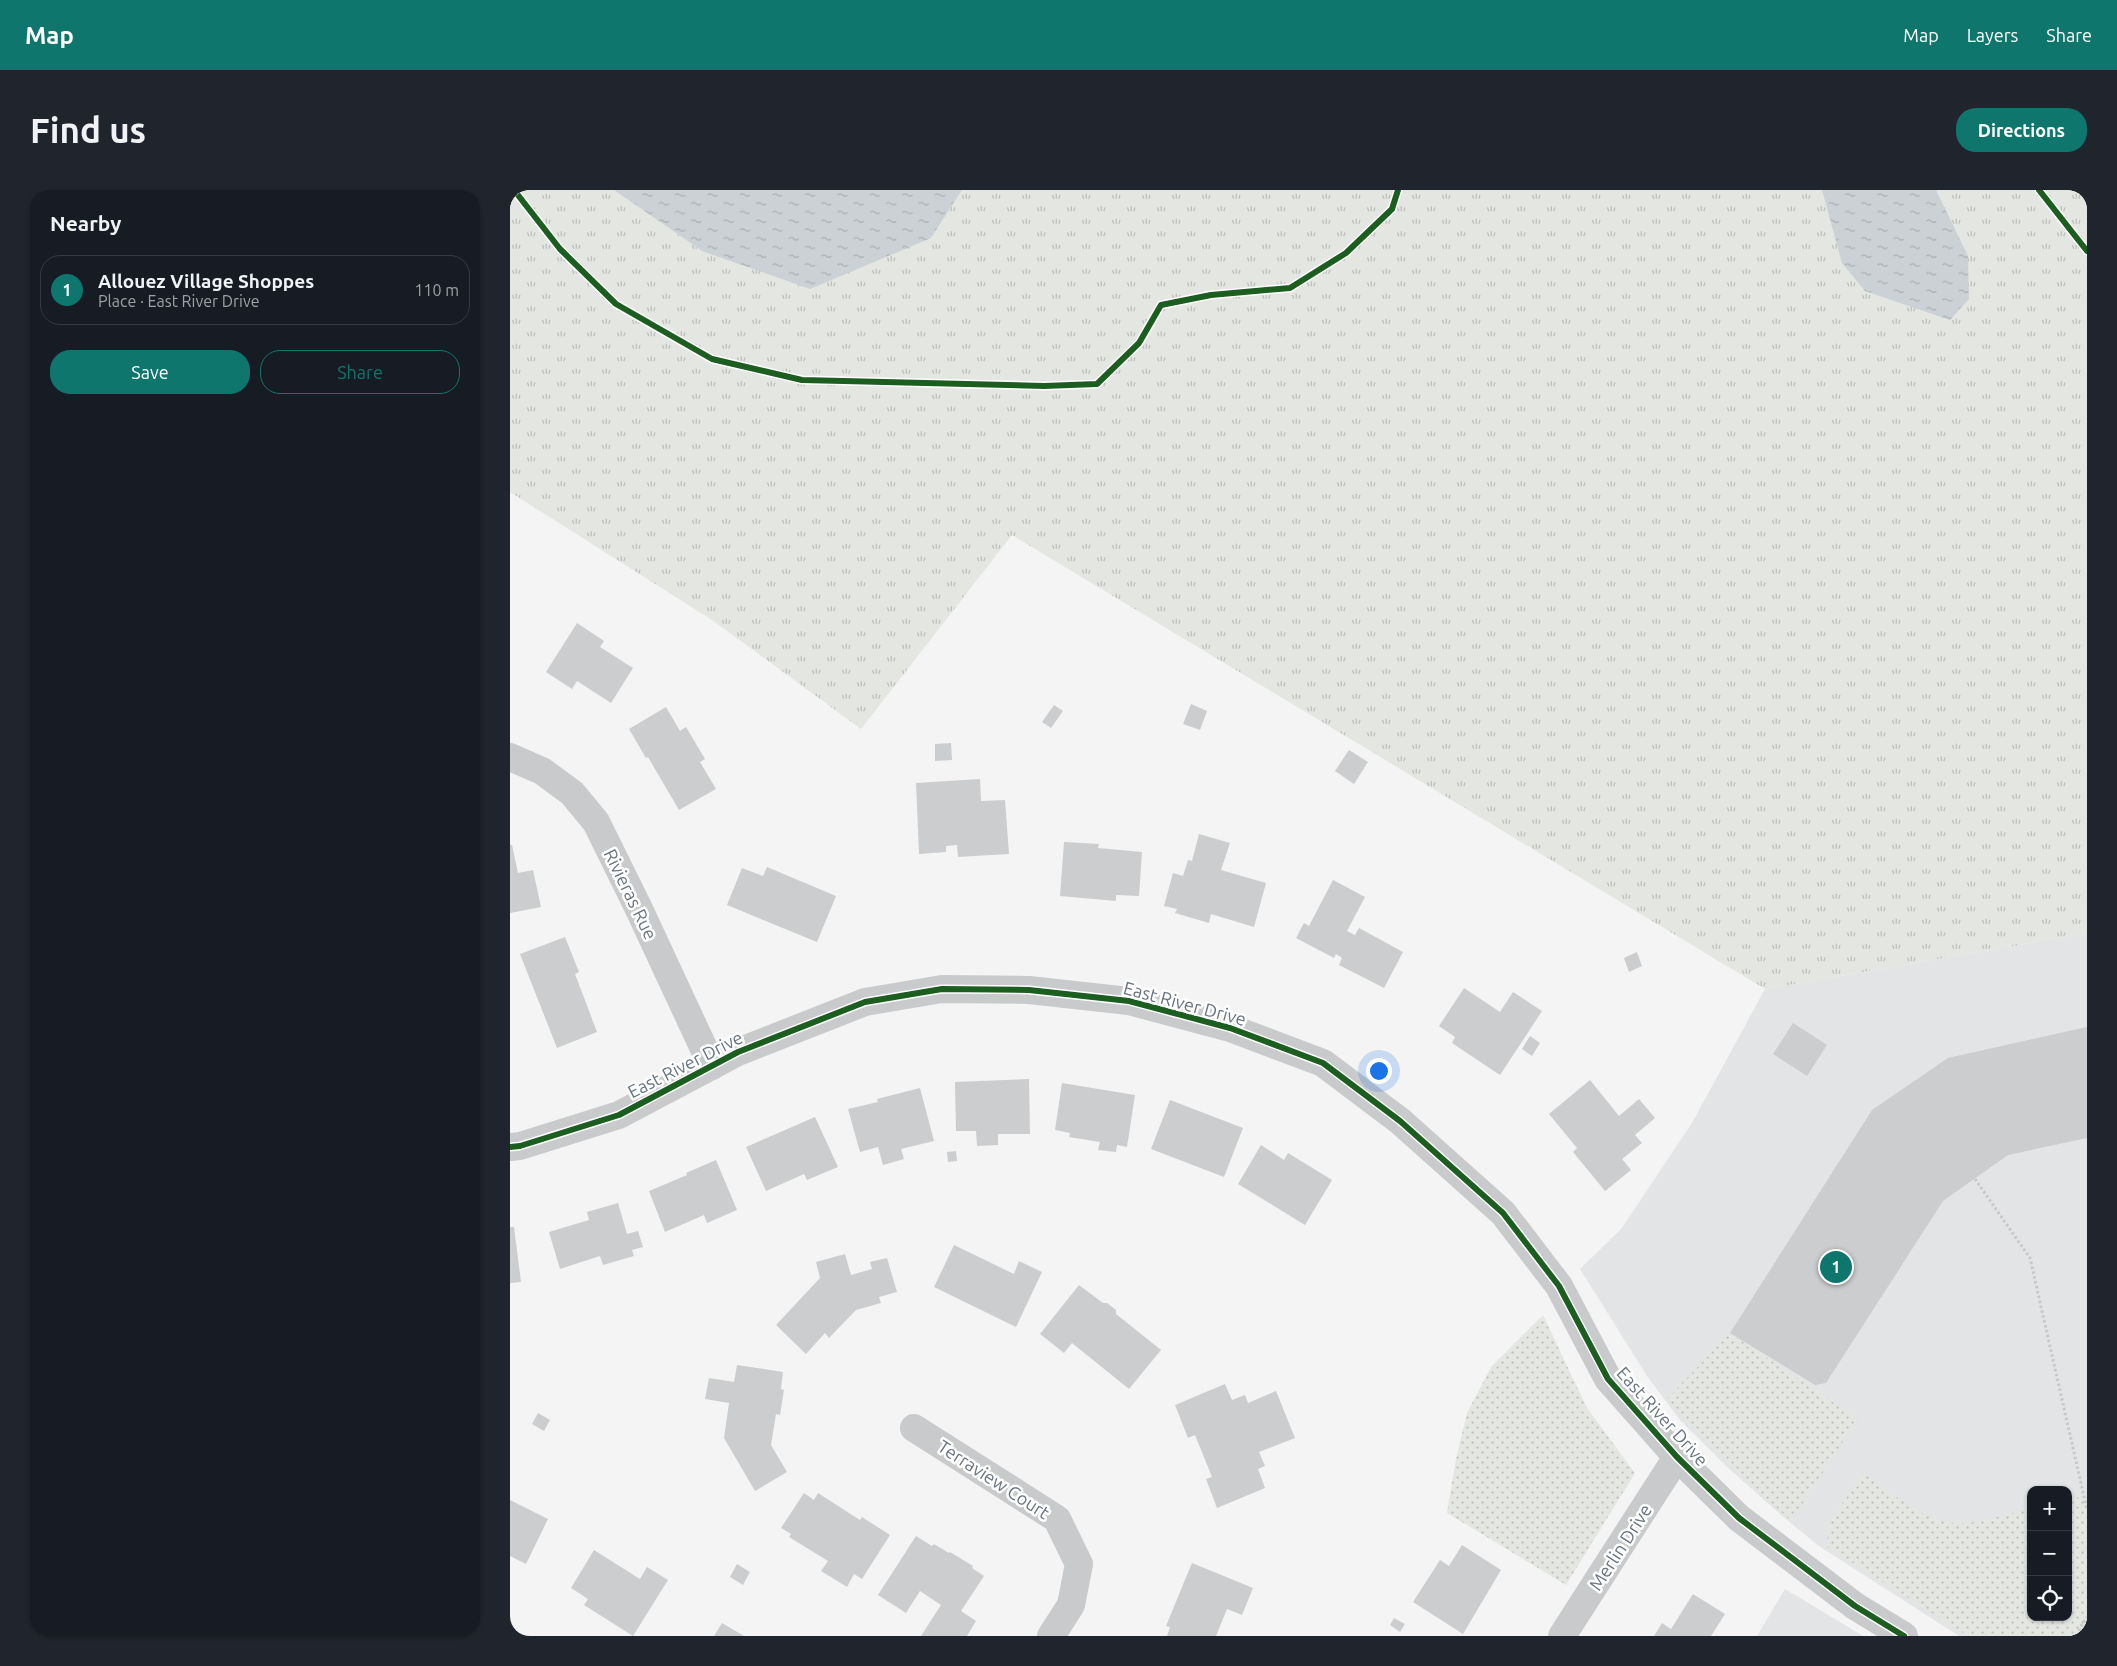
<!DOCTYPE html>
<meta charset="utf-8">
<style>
:root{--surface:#171b24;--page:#20242c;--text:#f1f3f6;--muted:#9ea1a6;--line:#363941;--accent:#0f766e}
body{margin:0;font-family:Ubuntu,sans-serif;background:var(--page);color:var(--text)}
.controls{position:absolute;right:15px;bottom:15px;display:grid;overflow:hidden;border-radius:10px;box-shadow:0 1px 4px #0004}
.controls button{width:45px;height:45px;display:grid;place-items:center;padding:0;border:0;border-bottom:1px solid var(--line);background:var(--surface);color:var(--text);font:25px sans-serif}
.you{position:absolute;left:868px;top:880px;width:18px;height:18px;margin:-12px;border:4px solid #fff;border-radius:50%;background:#1a73e8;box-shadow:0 0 0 8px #1a73e833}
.badge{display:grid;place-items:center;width:32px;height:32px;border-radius:50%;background:var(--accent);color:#fff;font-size:16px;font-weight:700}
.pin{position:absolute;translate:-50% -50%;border:2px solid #fff;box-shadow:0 1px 5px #0006}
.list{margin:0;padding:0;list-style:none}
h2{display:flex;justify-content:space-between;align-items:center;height:65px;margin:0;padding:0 20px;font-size:21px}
h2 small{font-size:16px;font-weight:400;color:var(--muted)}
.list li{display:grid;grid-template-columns:32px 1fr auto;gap:15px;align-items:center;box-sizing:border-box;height:70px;margin:0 10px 10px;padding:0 10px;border:1px solid var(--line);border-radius:20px}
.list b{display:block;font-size:19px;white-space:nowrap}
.list p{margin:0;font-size:16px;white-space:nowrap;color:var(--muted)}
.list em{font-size:16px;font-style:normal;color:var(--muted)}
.actions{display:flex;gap:10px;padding:15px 20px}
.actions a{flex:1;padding:11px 0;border:1px solid var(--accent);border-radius:20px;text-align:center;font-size:18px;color:var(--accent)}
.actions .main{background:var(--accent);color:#fff}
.icon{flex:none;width:28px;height:28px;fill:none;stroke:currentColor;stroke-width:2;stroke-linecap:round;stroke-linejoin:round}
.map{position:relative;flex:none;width:1577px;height:1446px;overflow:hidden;border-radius:20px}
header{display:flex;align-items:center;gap:30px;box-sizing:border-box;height:70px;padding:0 25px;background:var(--accent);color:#fff}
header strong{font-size:24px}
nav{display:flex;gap:28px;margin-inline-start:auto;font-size:18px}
.intro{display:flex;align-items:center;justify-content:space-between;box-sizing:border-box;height:120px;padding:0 30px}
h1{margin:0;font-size:35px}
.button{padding:12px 22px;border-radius:20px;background:var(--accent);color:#fff;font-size:18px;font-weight:700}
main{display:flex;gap:30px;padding:0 30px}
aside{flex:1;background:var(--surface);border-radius:20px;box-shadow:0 1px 4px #0004}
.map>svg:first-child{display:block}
.built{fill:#e3e4e5;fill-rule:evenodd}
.grass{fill:url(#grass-dots)}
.park{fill:url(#park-tufts)}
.water{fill:url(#water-ripples)}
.building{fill:#cccdce}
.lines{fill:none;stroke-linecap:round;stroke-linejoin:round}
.path{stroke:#c7c8c9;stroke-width:3;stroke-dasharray:2.5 2.5;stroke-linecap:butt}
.minor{stroke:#c9cacb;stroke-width:28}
.cycleway-casing{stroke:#fff;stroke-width:9}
.cycleway{stroke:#1b5e20;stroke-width:6}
.labels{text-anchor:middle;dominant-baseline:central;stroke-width:5;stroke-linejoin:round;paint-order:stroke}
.street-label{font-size:18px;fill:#687480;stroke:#fff}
</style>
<header>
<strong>Map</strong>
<nav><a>Map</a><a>Layers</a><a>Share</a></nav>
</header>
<div class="intro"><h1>Find us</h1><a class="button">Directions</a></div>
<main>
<aside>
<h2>Nearby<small></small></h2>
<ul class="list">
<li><span class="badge">1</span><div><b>Allouez Village Shoppes</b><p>Place · East River Drive</p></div><em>110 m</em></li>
</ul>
<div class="actions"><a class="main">Save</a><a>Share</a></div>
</aside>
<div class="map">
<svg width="1577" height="1446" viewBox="0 0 1577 1446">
<defs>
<pattern id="grass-dots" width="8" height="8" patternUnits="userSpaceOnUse" patternTransform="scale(1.25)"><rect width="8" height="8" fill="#e3e6e1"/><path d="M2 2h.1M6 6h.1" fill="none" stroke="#bcbfbc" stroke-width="1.8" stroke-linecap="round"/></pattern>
<pattern id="park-tufts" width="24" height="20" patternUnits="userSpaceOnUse" patternTransform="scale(1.25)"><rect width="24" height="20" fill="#e3e6e1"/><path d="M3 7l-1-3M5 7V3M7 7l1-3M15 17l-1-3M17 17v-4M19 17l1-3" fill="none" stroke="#bcbfbc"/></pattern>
<pattern id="water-ripples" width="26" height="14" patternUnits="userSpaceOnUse" patternTransform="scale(1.25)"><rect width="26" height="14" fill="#ccd1d5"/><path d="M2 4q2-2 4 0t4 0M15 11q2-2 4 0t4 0" fill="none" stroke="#a9aeb2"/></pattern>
</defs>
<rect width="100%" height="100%" fill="#f4f4f4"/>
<g class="built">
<path d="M1577 743V1446H1449L1309 1356 1271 1325 1217 1277 1170 1230 1137 1186 1070 1079 1112 1038 1182 933 1255 799ZM1521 1300H1558V1427H1521Z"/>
<path d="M1275 1399 1353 1446H1247Z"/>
</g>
<g class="grass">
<path d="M1033 1125 1077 1218 1125 1283 1056 1395 937 1323 946 1269 957 1223 981 1177Z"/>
<path d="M1220 1143 1348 1229 1281 1331 1218 1273 1157 1209Z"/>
<path d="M1353 1283C1375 1298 1411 1328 1437 1332 1461 1337 1497 1324 1521 1318V1427H1558V1310L1577 1305V1446H1458L1316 1356 1321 1330Z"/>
</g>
<path class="park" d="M0 0H104L192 61 421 48 452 0H1577V743L1255 799 502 345 351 539 202 430 0 302Z"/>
<g class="water">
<path d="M104 0H452L421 48 300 99 192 61Z"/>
<path d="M1312 0H1426L1458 66 1459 109 1440 130 1355 101 1332 73Z"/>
</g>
<g class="building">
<path d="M67 433 94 451 90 457 123 478 101 513 67 491 62 499 36 482Z"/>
<path d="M681 514 697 521 690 540 673 534Z"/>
<path d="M544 515 553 521 541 538 532 532Z"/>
<path d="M156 517 170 541 176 537 195 569 190 572 206 599 169 620 138 567 136 568 119 539Z"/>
<path d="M441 553 442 570 425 571V554Z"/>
<path d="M839 560 858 572 844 594 825 581Z"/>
<path d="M470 589 471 611 495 610 499 664 448 667 447 655 436 656V662L409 664 406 593Z"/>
<path d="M689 644 720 653 711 680 756 693 744 737 701 724 699 733 665 723 667 719 654 716 663 683 673 686 678 670 682 671Z"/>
<path d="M554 652 589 654 588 658 632 662 629 706 606 705V711L550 706Z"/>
<path d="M0 655H2L8 683 23 680 31 717 0 723Z"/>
<path d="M257 677 326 706 307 752 217 715 232 678 253 686Z"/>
<path d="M823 690 855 707 837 741 845 745 849 738 893 762 874 798 829 775 832 768 826 764 824 768 786 748 794 733 799 736Z"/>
<path d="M55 747 69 782 65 784 87 842 47 858 10 764Z"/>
<path d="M1127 762 1132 776 1119 782 1114 768Z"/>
<path d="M954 798 990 822 1003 802 1032 821 990 885 942 853 945 847 929 836Z"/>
<path d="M1283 833 1317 855 1297 886 1263 864Z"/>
<path d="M1577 837V948L1498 965 1433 1011 1316 1193 1305 1195 1220 1143 1362 920 1438 868Z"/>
<path d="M1020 846 1030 853 1022 866 1012 859Z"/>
<path d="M519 889 520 944H488V955L467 956 466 941H446L445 892Z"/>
<path d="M1080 890 1109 926 1129 909 1145 928 1125 945 1132 953 1112 969 1121 980 1095 1001 1063 962 1067 958 1039 924Z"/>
<path d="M552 893 625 905 617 957 607 955 606 962 588 960 590 952 559 947 560 943 545 940Z"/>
<path d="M410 898 424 951 391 959 394 969 373 975 368 957 350 962 338 919 368 912 367 909Z"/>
<path d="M660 910 733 938 714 987 641 959Z"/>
<path d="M305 927 328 977 297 990 294 984 256 1001 236 957Z"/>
<path d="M751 955 774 970 778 963 822 990 795 1035 728 994Z"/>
<path d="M446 961 447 971 438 972 437 962Z"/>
<path d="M206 970 227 1020 197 1033 194 1025 155 1042 139 1001 177 985 176 983Z"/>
<path d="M108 1013 117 1044 128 1041 133 1057 122 1060 124 1066 93 1075 90 1066 50 1079 39 1042 79 1030 77 1022Z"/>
<path d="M0 1037H4L11 1092 0 1093Z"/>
<path d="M444 1055 504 1084 509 1071 532 1082 506 1137 424 1097Z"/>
<path d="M335 1064 341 1085 362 1079 360 1072 377 1068 387 1102 369 1107 371 1113 346 1120 319 1148 315 1143 296 1164 266 1135 310 1088 306 1072Z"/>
<path d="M569 1095 593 1113H597L606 1120V1124L651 1160 619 1199 562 1153 554 1163 530 1144Z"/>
<path d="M227 1175 273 1182 271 1199 274 1200 270 1225 266 1224 261 1255 277 1282 245 1301 214 1248 219 1213 195 1209 199 1188 224 1192Z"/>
<path d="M715 1194 722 1210 735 1205 738 1213 766 1201 785 1248 749 1262 755 1276 748 1279 755 1298 707 1318 696 1289 702 1287 685 1245 678 1248 665 1215Z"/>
<path d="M28 1223 40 1230 34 1241 22 1234Z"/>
<path d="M294 1303 304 1310 308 1303 350 1330 352 1327 380 1345 352 1389 344 1384 337 1397 311 1381 318 1371 279 1347 281 1344 271 1338Z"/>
<path d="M0 1310 38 1329 16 1374 0 1366Z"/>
<path d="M406 1346 422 1356 424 1354 439 1363 440 1362 463 1376 462 1378 474 1386 451 1421 466 1431 457 1446H411L431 1415 410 1401 396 1423 368 1405Z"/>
<path d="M952 1355 991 1380 953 1444 903 1412 930 1370 939 1376Z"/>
<path d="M84 1360 130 1389 137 1377 158 1390 123 1446 74 1415 78 1409 61 1398Z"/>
<path d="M682 1373 743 1398 732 1425 717 1419 706 1446H657L660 1437 656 1436Z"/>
<path d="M227 1374 240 1382 233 1395 220 1387Z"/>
<path d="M1183 1404 1215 1424 1201 1446H1144L1152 1433 1161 1439Z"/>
<path d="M884 1428 895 1434 890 1442 880 1435Z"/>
<path d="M212 1433 234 1446H204Z"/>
</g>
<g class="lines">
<g class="path">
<path d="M1465 989 1520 1068 1577 1320"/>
<path d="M1568 1446 1570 1438 1577 1427"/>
</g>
<g class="minor">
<path d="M0 567 32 581 62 603 86 632 128 717 202 876"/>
<path d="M0 957 10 956 109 925 228 862 355 812 432 799 519 800 619 811 720 838 813 873 890 931 993 1023 1049 1096 1098 1189 1167 1267 1229 1328 1345 1416 1394 1446"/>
<path d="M404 1238 547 1329 569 1374 561 1415 541 1446"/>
<path d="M1052 1446 1167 1267"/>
</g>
<g class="cycleway-casing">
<g id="cycleway">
<path d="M4 0 50 59 106 114 202 169 292 190 534 196 587 194 629 153 651 115 701 105 780 98 836 63 882 19 888 0"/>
<path d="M1529 0 1577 61"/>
<path d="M0 957 10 956 109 925 228 862 355 812 432 799 519 800 619 811 720 838 813 873 890 931 993 1023 1049 1096 1098 1189 1167 1267 1229 1328 1345 1416 1394 1446"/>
</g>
</g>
<use href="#cycleway" class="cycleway"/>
</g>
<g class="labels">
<g class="street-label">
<text transform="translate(121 704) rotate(64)">Rivieras Rue</text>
<text transform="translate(675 813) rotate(15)">East River Drive</text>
<text transform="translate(175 874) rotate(-27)">East River Drive</text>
<text transform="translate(1153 1226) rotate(48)">East River Drive</text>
<text transform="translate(484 1289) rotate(33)">Terraview Court</text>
<text transform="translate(1110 1357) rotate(-57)">Merlin Drive</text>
</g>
</g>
</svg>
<div class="controls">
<button>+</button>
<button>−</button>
<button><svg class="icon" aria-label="locate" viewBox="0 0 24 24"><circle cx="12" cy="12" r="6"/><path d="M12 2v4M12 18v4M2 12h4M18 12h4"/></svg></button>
</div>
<div class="you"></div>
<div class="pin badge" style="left:1326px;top:1077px">1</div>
</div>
</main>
